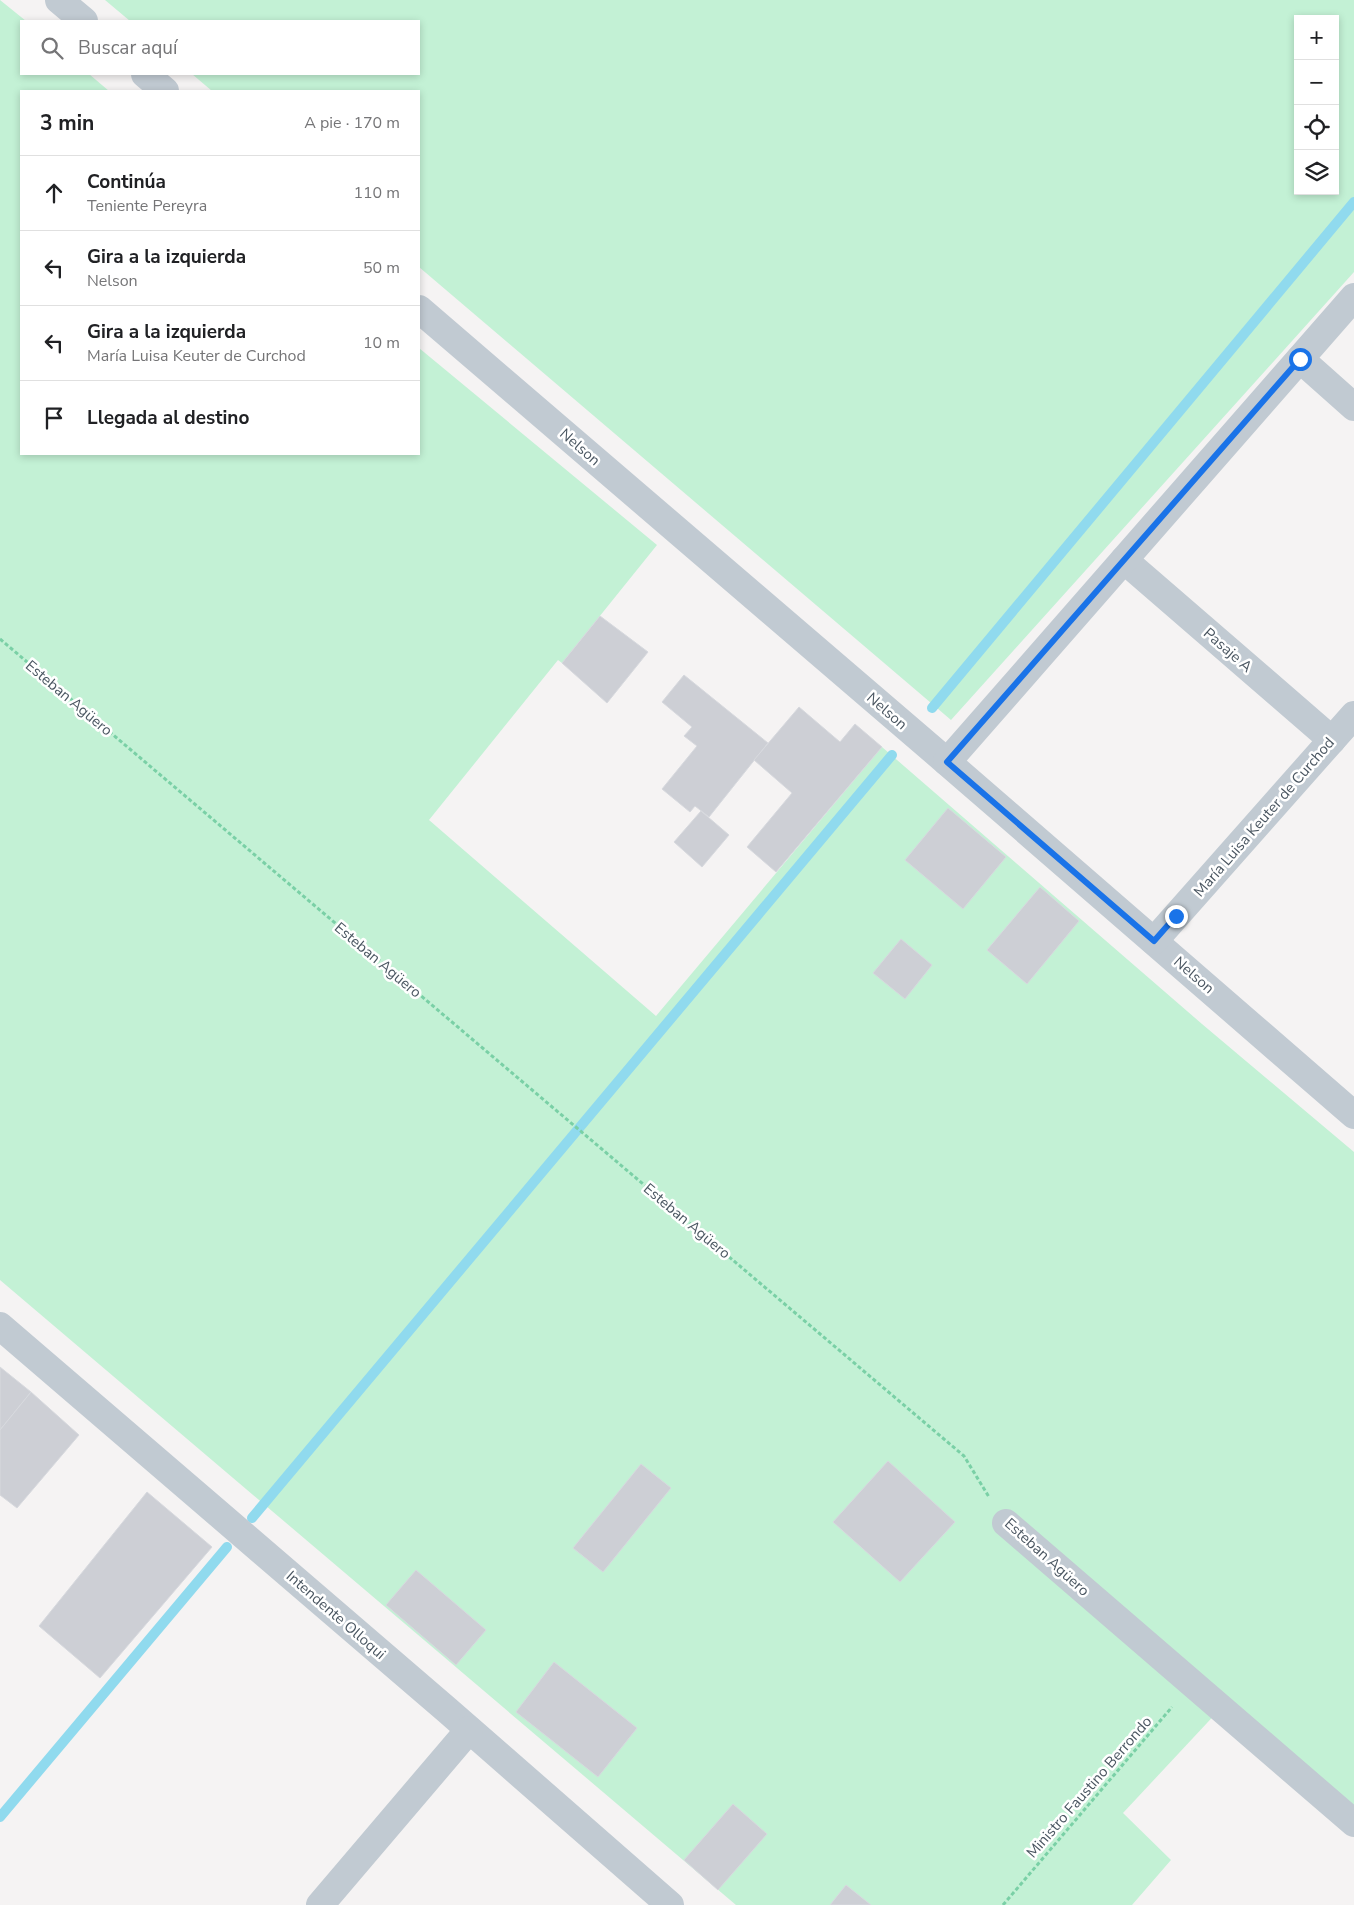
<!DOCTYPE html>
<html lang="es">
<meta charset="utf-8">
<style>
:root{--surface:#fff;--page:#f2f2f2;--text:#202124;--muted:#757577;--line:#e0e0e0}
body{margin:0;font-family:"Nunito Sans",sans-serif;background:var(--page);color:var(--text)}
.controls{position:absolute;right:15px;top:15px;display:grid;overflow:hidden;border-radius:0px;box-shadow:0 2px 8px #0003}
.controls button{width:45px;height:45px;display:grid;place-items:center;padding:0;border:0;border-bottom:1px solid var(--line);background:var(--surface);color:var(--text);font:25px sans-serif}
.stop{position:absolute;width:15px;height:15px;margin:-11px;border:4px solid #1a73e8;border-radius:50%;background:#fff}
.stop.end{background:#1a73e8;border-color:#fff;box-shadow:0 1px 5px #0008}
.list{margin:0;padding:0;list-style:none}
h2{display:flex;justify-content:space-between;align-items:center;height:65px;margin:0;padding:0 20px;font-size:21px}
h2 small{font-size:16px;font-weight:400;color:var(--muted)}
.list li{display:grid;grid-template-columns:32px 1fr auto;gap:15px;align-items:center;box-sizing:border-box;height:75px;padding:0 20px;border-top:1px solid var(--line)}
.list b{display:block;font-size:19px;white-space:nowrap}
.list p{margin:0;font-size:16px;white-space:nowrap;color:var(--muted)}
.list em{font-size:16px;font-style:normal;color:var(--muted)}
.icon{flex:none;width:28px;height:28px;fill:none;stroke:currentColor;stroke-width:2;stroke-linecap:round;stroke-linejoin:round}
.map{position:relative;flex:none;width:1354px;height:1905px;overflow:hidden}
.search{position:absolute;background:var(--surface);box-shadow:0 2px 8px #0003;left:20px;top:20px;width:400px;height:55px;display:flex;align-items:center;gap:12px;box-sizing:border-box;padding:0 18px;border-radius:0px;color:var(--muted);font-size:19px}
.panel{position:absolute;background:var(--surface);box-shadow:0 2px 8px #0003;left:20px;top:90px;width:400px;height:365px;border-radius:0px}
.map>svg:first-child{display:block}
.green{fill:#c3f1d5;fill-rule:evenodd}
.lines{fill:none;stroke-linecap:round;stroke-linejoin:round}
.stream{stroke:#90daee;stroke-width:10}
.building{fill:#cdcfd5;stroke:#d7d9de}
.path{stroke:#7ad0a6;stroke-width:3;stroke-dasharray:4 2.5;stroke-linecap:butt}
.minor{stroke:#c1cad2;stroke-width:28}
.route{stroke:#1a73e8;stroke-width:6}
.labels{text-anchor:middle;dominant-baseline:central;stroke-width:5;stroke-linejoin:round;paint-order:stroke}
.street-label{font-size:15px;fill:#4a5661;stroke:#fff}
</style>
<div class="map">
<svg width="1354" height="1905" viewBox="0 0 1354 1905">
<rect width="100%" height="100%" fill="#f5f3f3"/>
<g class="green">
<path d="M0 0 26 21H21V74H89L109 91H21V454H419V348L657 545 562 663 558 660 429 820 656 1016 882 747 1202 1024 1354 1152V1823L1221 1708 1123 1813 1171 1860 1132 1905H736L0 1280Z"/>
<path d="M105 0H1354V272L951 720 419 267V91H212L192 74H419V21H130ZM1298 19H1335V191H1298Z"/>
</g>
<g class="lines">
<g class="stream">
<path d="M932 708 1354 202"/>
<path d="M252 1518 892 755"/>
<path d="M0 1817 227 1547"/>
</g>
</g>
<g class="building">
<path d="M600 616 648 652 607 703 562 663Z"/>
<path d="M684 675 768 743 709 817 695 806 690 812 662 789 697 746 684 736 692 727 662 702Z"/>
<path d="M799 707 840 742 855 724 882 747 776 872 747 847 792 793 754 760Z"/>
<path d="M948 808 1006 857 963 909 905 860Z"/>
<path d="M701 811 729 835 702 867 674 842Z"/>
<path d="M1040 887 1079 921 1027 984 987 950Z"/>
<path d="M901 939 932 965 905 999 873 973Z"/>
<path d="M0 1367 31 1392 0 1430Z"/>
<path d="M31 1392 79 1435 17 1508 0 1495V1430Z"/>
<path d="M888 1461 955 1522 900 1582 833 1522Z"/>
<path d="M641 1464 671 1488 603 1572 573 1548Z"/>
<path d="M147 1492 212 1547 100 1678 39 1626Z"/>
<path d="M416 1570 486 1630 456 1665 386 1605Z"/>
<path d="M554 1662 637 1728 598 1777 516 1712Z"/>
<path d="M733 1804 767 1834 718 1890 684 1860Z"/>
<path d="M846 1885 871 1905H830Z"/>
</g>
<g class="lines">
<g class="path">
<path d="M0 639 964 1456 989 1497"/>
<path d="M1003 1905 1172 1707"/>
</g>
<g class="minor">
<path d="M59 0 84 21"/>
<path d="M145 74 165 91"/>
<path d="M419 309 947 762 1354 1115"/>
<path d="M1300 359 1354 407"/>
<path d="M1124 560 1332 740"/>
<path d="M947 762 1354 297"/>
<path d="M1154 941 1354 715"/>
<path d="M0 1326 447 1710 670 1905"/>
<path d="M1006 1523 1354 1823"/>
<path d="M320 1905 469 1730"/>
</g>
</g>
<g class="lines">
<path class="route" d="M1176 916 1154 941 947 762 1300 359"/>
</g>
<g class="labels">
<g class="street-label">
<text transform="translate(580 447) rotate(41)">Nelson</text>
<text transform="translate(1228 650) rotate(41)">Pasaje A</text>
<text transform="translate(69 698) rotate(40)">Esteban Agüero</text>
<text transform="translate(887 711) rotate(41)">Nelson</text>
<text transform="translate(1264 817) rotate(-49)">María Luisa Keuter de Curchod</text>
<text transform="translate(378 960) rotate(40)">Esteban Agüero</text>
<text transform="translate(1194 975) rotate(41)">Nelson</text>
<text transform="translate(687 1221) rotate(40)">Esteban Agüero</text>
<text transform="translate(1047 1557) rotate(42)">Esteban Agüero</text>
<text transform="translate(336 1615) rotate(41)">Intendente Olloqui</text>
<text transform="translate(1089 1787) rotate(-49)">Ministro Faustino Berrondo</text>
</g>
</g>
</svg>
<div class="controls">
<button>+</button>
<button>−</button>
<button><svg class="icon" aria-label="locate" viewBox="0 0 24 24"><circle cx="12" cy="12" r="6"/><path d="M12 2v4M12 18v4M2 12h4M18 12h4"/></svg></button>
<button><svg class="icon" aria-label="layers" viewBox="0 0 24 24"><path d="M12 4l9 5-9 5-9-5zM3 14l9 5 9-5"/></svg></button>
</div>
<div class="stop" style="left:1300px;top:359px"></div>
<div class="stop end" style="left:1176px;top:916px"></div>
<div class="search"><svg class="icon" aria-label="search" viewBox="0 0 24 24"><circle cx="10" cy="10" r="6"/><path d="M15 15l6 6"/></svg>Buscar aquí</div>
<section class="panel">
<h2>3 min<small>A pie · 170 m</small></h2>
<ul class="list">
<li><svg class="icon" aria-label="ahead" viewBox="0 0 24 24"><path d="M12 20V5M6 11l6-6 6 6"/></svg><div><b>Continúa</b><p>Teniente Pereyra</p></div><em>110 m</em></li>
<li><svg class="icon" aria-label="left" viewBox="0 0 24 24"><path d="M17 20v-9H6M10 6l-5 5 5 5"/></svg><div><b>Gira a la izquierda</b><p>Nelson</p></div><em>50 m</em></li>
<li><svg class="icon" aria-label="left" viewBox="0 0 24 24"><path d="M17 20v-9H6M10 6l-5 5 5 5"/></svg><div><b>Gira a la izquierda</b><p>María Luisa Keuter de Curchod</p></div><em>10 m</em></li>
<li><svg class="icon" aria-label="arrive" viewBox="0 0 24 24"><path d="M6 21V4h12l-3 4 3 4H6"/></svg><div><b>Llegada al destino</b></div></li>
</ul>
</section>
</div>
